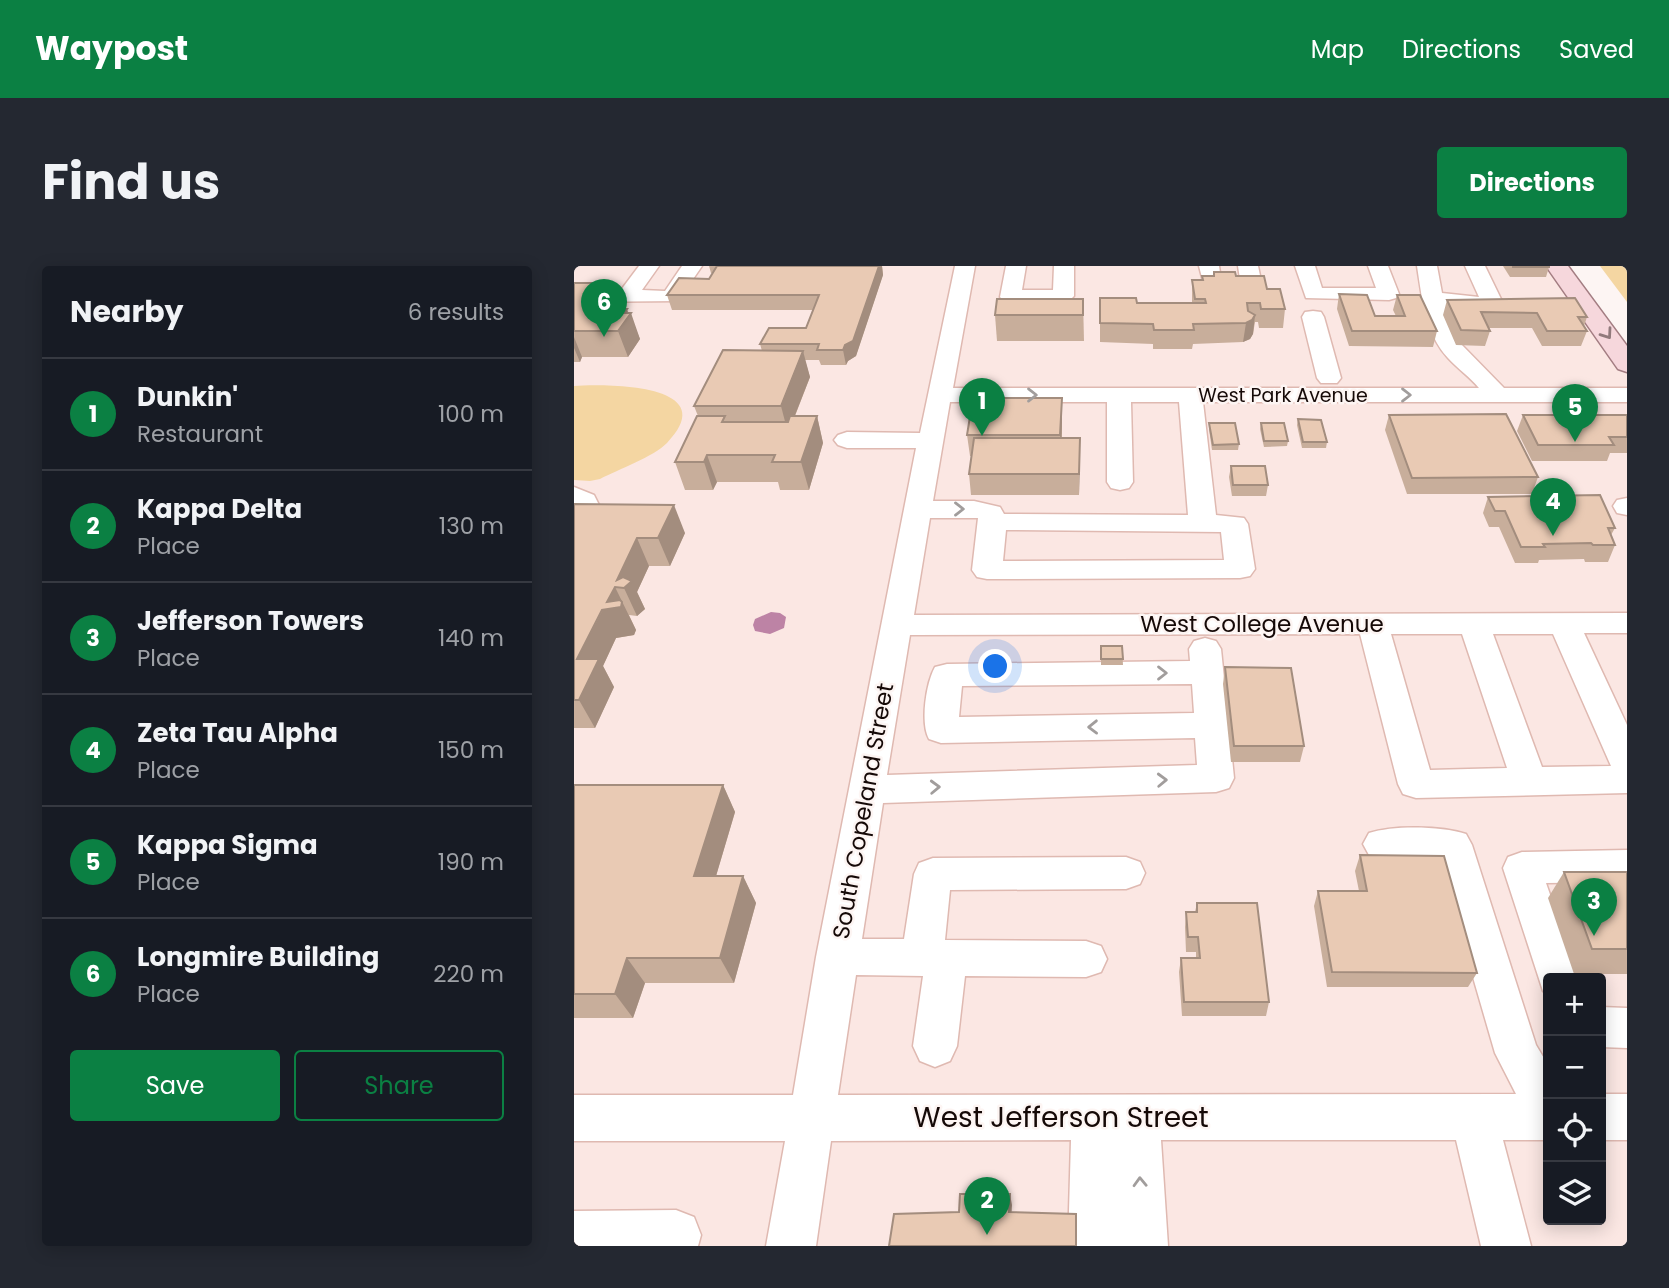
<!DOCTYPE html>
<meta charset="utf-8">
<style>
:root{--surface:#171b24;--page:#242831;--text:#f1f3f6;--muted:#9ea1a6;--line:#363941;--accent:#0b8043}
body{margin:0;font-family:Poppins,sans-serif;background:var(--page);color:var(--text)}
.controls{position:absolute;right:21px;bottom:21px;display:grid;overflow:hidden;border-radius:7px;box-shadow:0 4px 18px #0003}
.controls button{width:63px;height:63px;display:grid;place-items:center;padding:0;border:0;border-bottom:2px solid var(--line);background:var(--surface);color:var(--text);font:35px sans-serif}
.you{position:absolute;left:422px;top:401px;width:24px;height:24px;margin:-18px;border:5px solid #fff;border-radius:50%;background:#1a73e8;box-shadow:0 0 0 10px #1a73e833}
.badge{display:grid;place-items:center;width:46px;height:46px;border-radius:50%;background:var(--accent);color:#fff;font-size:23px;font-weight:700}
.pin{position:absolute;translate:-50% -58px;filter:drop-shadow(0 2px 4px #0008)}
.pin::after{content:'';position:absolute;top:37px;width:24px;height:21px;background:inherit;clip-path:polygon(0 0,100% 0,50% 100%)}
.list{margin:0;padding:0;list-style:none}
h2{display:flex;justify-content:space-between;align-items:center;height:91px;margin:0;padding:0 28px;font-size:30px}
h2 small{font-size:23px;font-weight:400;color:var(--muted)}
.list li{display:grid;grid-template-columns:46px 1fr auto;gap:21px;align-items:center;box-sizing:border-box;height:112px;padding:0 28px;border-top:2px solid var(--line)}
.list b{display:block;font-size:26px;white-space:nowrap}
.list p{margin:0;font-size:23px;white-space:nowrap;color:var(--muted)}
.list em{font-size:23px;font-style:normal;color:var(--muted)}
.actions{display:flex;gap:14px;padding:21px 28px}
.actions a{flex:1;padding:16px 0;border:2px solid var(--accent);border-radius:7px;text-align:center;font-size:24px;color:var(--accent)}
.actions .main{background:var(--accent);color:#fff}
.icon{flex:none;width:38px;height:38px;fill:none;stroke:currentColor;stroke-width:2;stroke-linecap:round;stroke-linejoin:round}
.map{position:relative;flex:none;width:1053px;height:980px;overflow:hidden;border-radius:7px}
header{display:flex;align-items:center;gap:42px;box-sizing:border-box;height:98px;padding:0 35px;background:var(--accent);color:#fff}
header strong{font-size:33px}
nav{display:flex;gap:38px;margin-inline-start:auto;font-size:24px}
.intro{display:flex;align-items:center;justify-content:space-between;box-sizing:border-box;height:168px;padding:0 42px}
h1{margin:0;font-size:49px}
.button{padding:18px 32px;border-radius:7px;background:var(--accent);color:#fff;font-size:24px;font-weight:700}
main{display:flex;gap:42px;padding:0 42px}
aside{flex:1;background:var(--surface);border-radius:7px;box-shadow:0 4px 18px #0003}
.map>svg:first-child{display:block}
.built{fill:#fbe7e3;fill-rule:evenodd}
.green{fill:#f4d6a2}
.water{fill:#bd83a5}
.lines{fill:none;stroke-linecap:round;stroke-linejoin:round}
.minor-casing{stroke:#dfb9b1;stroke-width:3}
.major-casing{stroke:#a37d82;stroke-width:3}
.minor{fill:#fff;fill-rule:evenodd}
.major{fill:#f6d7dc;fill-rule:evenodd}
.wall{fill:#c8ae9b}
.shaded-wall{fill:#a38d7e}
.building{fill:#e9cab4;stroke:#a38d7e;stroke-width:2}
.oneway{stroke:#917a7c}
.oneway2{stroke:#a19d9c}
.labels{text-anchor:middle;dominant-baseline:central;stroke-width:5;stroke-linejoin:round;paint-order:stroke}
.far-street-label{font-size:19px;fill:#150907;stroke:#fdf5f3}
.street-label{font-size:23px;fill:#150907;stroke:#fdf5f3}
.near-street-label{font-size:28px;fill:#150907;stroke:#fdf5f3}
</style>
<header>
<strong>Waypost</strong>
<nav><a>Map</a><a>Directions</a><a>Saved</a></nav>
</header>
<div class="intro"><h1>Find us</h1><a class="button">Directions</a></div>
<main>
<aside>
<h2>Nearby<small>6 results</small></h2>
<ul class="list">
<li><span class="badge">1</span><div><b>Dunkin'</b><p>Restaurant</p></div><em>100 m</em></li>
<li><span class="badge">2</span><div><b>Kappa Delta</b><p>Place</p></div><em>130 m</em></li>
<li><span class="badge">3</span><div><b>Jefferson Towers</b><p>Place</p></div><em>140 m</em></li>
<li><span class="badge">4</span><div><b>Zeta Tau Alpha</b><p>Place</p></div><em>150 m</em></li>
<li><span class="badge">5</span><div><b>Kappa Sigma</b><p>Place</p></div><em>190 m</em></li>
<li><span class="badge">6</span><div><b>Longmire Building</b><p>Place</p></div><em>220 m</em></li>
</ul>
<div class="actions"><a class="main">Save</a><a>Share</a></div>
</aside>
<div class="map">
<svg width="1053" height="980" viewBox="0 0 1053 980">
<rect width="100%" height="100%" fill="#fdf5f3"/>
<path class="built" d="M0 0H983L1053 98V980H0ZM974 712H1027V954H974Z"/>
<g class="green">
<path d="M1026 0H1053V36Z"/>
<path d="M0 120C30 118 151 117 93 177 79 191 45 203 26 213L16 215 0 214Z"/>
</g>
<path class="water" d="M197 346 206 347 212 351 210 362 196 368 181 365 179 359 181 353Z"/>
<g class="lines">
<g class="minor-casing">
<g id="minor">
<path d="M65 0H85L68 24 91 25 108 0H128L104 35 0 36V24H47Z"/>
<path d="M381 0H401L379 122H905C896 111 884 103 874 92 851 67 848 32 843 0H863L868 27 905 31 891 0H911L927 33 935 39 932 44 919 45 872 40 885 76 930 122H1053V136H629L642 249 670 252 674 258 681 303 676 310 666 312 413 313 403 311 398 304 404 252H356L340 349 1053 347V367H1010L1053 459V527L842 532 829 528 824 518 786 368 336 369 313 509 623 499 621 472 367 477 355 473C346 457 352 417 361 401L373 398 616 395 615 383 620 375 631 372 642 375 647 383 660 512 655 522 642 526 309 537 288 673H330L340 608 345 597 359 592 552 591 566 596 571 607 566 618 552 623 376 624 371 674 512 675 527 680 533 693 527 706 512 711 391 710 383 780 376 795 361 801 346 795 339 780 349 710 282 709 264 829 942 828 921 787 865 594 808 593 795 589 789 578 795 567C819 559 868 560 892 568L898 579 962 779 974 799V874H929L957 980H907L882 874H587L594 980H544V977V980H494L497 874 257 875 242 980H192L211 875H0V829H219L242 691 342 182H273L264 179 260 174 264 169 273 166 346 167ZM376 136H533V216L537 222 546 224 555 222 559 216 557 136H605L614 249 430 248 426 241 400 235H359ZM432 264 647 266 650 294 429 295ZM817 368H888L933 502 856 504ZM919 368H979L1037 500 968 501ZM618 418 620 447 385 451 388 420Z"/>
<path d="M432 0H452L448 24H479L480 0H500V30L496 34 489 36 430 35 426 31Z"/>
<path d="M625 0H645L647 13H666L664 0H684L688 19 685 23 678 25 631 23Z"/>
<path d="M721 0H741L748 22H802L794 0H814L825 28 822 32 815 34 732 32Z"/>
<path d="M739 45 747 46 750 51 767 112 763 117H747L743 112 728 51 731 46Z"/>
<path d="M0 221 20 229 26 241 10 260 0 262Z"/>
<path d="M1053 232V249L1043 247 1039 240 1043 234Z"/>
<path d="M1053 584V616L972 617 1005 712H974V727L969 725 929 602 934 591 948 586Z"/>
<path d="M1027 741 1053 742V782L1027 781Z"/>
<rect x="1027" y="828" width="26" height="46"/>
<path d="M102 944 120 951 127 969 124 980H0V945Z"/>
</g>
</g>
<g class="major-casing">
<path id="major" d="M972 0H994L1053 80V106L1044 103Z"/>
</g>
<use href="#minor" class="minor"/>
<use href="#major" class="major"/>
</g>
<g class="wall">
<path d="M135 0H308L309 9 282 90 274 95 272 99H247L245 94H231L236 111 221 150H243L249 177 235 224H206L204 216H143L139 224H111L101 196 124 150 120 140 188 85 186 78 232 62 239 44H98L93 29 135 13 139 7H137Z"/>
<path d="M929 0H975V1L972 11H936Z"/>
<path d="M640 6 662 10 693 23 711 43 709 62H685L684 56H681L679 68 676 73 669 76 619 78 618 83H579V78L526 76V32L563 37H618V14H628V10H639Z"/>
<path d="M0 17 42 43 55 47 66 73 54 91H8L6 96H0Z"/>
<path d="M765 28 801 50H822L819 44 823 29 863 65 859 81 775 80 763 43Z"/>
<path d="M509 33 510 75H423L421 49Z"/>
<path d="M873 34 1013 51 1010 60 1013 65 1007 80H968L958 62H914L916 65 911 80 882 79 869 49Z"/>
<path d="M488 132V172H506L505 229H397L395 208 398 190H396L393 169Z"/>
<path d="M815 149 964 211 958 228H833L811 164Z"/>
<path d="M949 149H1053V187H1036L1033 195H958L943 165Z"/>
<path d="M724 153 753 176 752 182H728L723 159Z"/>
<path d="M635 157 665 178 664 184H638L635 163Z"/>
<path d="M687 157 714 175 713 180 690 181 686 163Z"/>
<path d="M657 200 694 219 692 230H658L655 211Z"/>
<path d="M914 231 1041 262 1037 269 1041 279 1034 296H1011L1010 293 965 294 964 297H941L925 261H915L909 247Z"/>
<path d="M0 238 111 267 96 300H75L63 326 71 343 63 350 55 349 62 364 60 369 42 372 29 400 40 421 21 462H0Z"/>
<path d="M527 380H548L549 399H527Z"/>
<path d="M651 401 730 480 726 496H657L649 418Z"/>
<path d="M0 519H149L161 546 142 610H169L182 637 160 717H71L59 752H0Z"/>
<path d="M786 589 903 707 894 721H753L740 640 744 625H785L781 605Z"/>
<path d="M990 606H1053V708H1000L974 632Z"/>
<path d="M623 637 695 736 692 750H608L605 706 607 692H622V686H612L611 661 612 646H621Z"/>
</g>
<g class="shaded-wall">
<path d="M300 0H308L309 9 282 90 274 95 272 99 269 84Z"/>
<path d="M33 17 42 43H15Z"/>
<path d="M53 43 55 49 57 47 66 73 54 91 44 65 50 47Z"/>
<path d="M681 49 679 68 676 73 669 76 672 57Z"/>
<path d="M0 71 8 91 6 96 0 82Z"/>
<path d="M229 85 236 111 214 167 207 140Z"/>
<path d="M488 132V152L487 189 486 169Z"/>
<path d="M243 150 249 177 235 224 227 196Z"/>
<path d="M506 172V192L505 229V208Z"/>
<path d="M133 189 143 216 139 224 130 196Z"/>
<path d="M100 239 111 267 96 300 84 272Z"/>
<path d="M63 272 75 300 63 326 71 343 63 350 50 322 43 314Z"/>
<path d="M41 321 62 364 60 369 42 372 29 400 40 421 21 462 5 434 3 393Z"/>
<path d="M149 519 161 546 134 637 120 610Z"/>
<path d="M169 610 182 637 160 717 146 692Z"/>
<path d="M53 692 71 717 59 752 41 728Z"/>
<path d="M436 928 438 939 437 957 435 946Z"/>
</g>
<g class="building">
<path d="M143 0H305L279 75 271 79 269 84H243L245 78H186L195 62H232L245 29H93L105 12 135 13Z"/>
<rect x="939" y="0" width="36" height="1"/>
<path d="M640 6H661L662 10H690L693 23H706L711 43H687L686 37H673L674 45 681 49 678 54 672 57 619 58 620 64H580L579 58 526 57V32H562L563 37H632L631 33H621L618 14H629L628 10H640Z"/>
<path d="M0 17H33L15 43H53L50 47H57L44 65H0Z"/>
<path d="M765 28 793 29 801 50H831L823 29H846L863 65H778Z"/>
<path d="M1001 32 1013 51H1004L1013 65H973L963 47 907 46 916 65 887 64 873 34Z"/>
<path d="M423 33H509V49H421Z"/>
<path d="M149 84 229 85 207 140H120Z"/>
<path d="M399 132H488L486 169H393Z"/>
<path d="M932 148 964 211 838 212 815 149Z"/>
<path d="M949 149H1053V171H1035L1040 179H964Z"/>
<path d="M123 150H151L148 156H214L216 150H243L227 196H198L201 189H133L130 196H101Z"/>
<path d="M724 153 747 154 753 176H729Z"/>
<path d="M635 157H661L665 178 639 179Z"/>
<path d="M687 157H710L714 175H690Z"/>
<path d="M400 172H506L505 208H395Z"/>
<path d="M657 200H691L694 219H659Z"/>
<path d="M1026 229 1041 262H1034L1041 279H1019L1017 277 969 278 971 281H947L931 245H921L914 231Z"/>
<path d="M0 238 100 239 84 272H63L43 314 49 311 58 315 50 322 41 321 33 336 46 334 48 336 47 341 28 344 3 393H25L5 434H0Z"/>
<path d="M527 380H548L549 393H527Z"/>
<path d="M651 401 717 402 730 480H660Z"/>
<path d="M0 519H149L120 610H169L146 692H53L41 728H0Z"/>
<path d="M786 589 870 590 903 707 758 706 744 625H793Z"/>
<path d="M990 606H1053V683H1018Z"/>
<path d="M623 637H683L695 736H610L607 692H626L624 671H614L612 646H623Z"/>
<path d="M386 928H436L435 946 502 948V980H315L320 948 385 946Z"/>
</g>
<defs><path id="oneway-chevron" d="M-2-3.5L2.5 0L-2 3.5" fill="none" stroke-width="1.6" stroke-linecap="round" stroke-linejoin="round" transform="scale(1.75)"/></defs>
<use class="oneway" href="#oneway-chevron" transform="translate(1033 68) rotate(55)"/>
<g class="oneway2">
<use href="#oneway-chevron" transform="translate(458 129)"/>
<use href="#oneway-chevron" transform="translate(832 129)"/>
<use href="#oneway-chevron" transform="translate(385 243)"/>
<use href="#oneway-chevron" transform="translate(588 407)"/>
<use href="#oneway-chevron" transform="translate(519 461) rotate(179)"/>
<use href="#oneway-chevron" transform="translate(588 514) rotate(-2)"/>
<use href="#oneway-chevron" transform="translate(361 521) rotate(-2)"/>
<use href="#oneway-chevron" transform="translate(566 916) rotate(-92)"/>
</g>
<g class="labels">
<g class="far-street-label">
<text x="709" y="129">West Park Avenue</text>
</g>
<g class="street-label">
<text x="688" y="358">West College Avenue</text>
<text transform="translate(289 545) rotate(-80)">South Copeland Street</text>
</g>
<g class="near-street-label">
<text x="487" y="851">West Jefferson Street</text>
</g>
</g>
</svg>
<div class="controls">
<button>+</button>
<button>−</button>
<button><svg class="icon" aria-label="locate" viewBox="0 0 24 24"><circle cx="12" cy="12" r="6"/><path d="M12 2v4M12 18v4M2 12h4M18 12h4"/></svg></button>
<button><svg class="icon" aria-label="layers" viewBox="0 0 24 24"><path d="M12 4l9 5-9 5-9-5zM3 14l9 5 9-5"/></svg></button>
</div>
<div class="you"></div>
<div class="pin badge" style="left:408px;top:170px">1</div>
<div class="pin badge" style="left:413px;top:969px">2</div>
<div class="pin badge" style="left:1020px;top:670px">3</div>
<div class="pin badge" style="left:979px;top:270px">4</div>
<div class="pin badge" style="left:1001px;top:176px">5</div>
<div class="pin badge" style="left:30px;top:71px">6</div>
</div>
</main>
